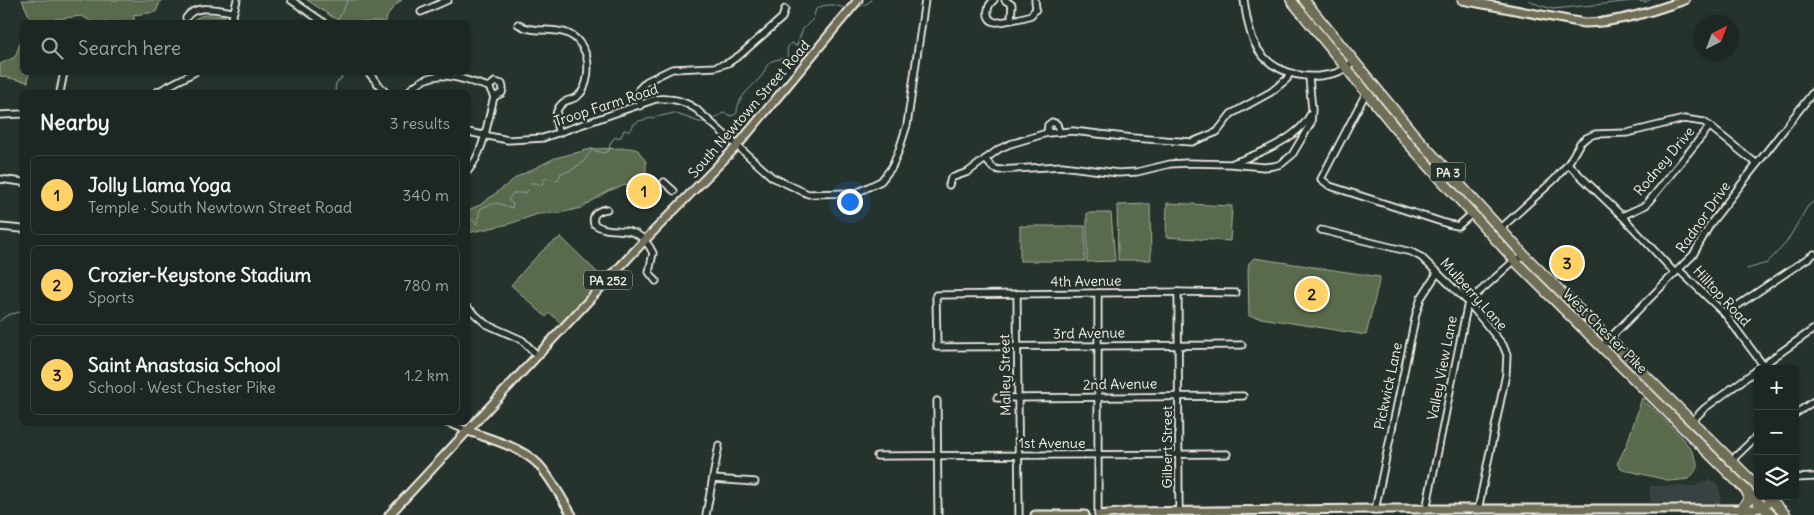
<!DOCTYPE html>
<meta charset="utf-8">
<style>
:root{--surface:#1c2622;--page:#29322f;--text:#f1f3f6;--muted:#a0a5a5;--line:#3a4340;--accent:#ffd166}
body{margin:0;font-family:Delius,sans-serif;background:var(--page);color:var(--text)}
.controls{position:absolute;right:15px;bottom:15px;display:grid;overflow:hidden;border-radius:8px;box-shadow:0 1px 4px #0004}
.controls button{width:45px;height:45px;display:grid;place-items:center;padding:0;border:0;border-bottom:1px solid var(--line);background:var(--surface);color:var(--text);font:25px sans-serif}
.compass{position:absolute;left:1694px;top:15px;width:45px;height:45px;border-radius:50%;background:var(--surface);box-shadow:0 1px 4px #0004;rotate:42deg}
.you{position:absolute;left:849px;top:201px;width:18px;height:18px;margin:-12px;border:4px solid #fff;border-radius:50%;background:#1a73e8;box-shadow:0 0 0 8px #1a73e833}
.badge{display:grid;place-items:center;width:32px;height:32px;border-radius:50%;background:var(--accent);color:#111;font-size:16px;font-weight:700}
.pin{position:absolute;translate:-50% -50%;border:2px solid #fff;box-shadow:0 1px 5px #0006}
.list{margin:0;padding:0;list-style:none}
h2{display:flex;justify-content:space-between;align-items:center;height:65px;margin:0;padding:0 20px;font-size:21px}
h2 small{font-size:16px;font-weight:400;color:var(--muted)}
.list li{display:grid;grid-template-columns:32px 1fr auto;gap:15px;align-items:center;box-sizing:border-box;height:80px;margin:0 10px 10px;padding:0 10px;border:1px solid var(--line);border-radius:8px}
.list b{display:block;font-size:19px;white-space:nowrap}
.list p{margin:0;font-size:16px;white-space:nowrap;color:var(--muted)}
.list em{font-size:16px;font-style:normal;color:var(--muted)}
.icon{flex:none;width:28px;height:28px;fill:none;stroke:currentColor;stroke-width:2;stroke-linecap:round;stroke-linejoin:round}
.map{position:relative;flex:none;width:1814px;height:515px;overflow:hidden}
.search{position:absolute;background:var(--surface);box-shadow:0 1px 4px #0004;left:20px;top:20px;width:450px;height:55px;display:flex;align-items:center;gap:12px;box-sizing:border-box;padding:0 18px;border-radius:8px;color:var(--muted);font-size:19px}
.panel{position:absolute;background:var(--surface);box-shadow:0 1px 4px #0004;left:20px;top:90px;width:450px;height:335px;border-radius:8px}
.map>svg:first-child{display:block}
.built{fill:#374343}
.green{fill:#5a6b4e;stroke:#a7ae9b}
.lines{fill:none;stroke-linecap:round;stroke-linejoin:round}
.stream{stroke:#8da29f;stroke-width:1}
.minor-casing{stroke:#f4f1e8;stroke-width:9}
.major-casing{stroke:#f4f1e8;stroke-width:11}
.highway-casing{stroke:#f4f1e8;stroke-width:12}
.minor{stroke:#26332d;stroke-width:5.5}
.major{stroke:#716e59;stroke-width:7}
.highway{stroke:#716e59;stroke-width:9}
.labels{text-anchor:middle;dominant-baseline:central;stroke-width:4.5;stroke-linejoin:round;paint-order:stroke}
.shield{fill:#26332d;stroke:#b6b8b0;stroke-width:1}
.shield-label{font-size:12px;font-weight:bold;fill:#f4f1e8}
.street-label{font-size:14px;fill:#f4f1e8;stroke:#26332d}
</style>
<div class="map">
<svg width="1814" height="515" viewBox="0 0 1814 515">
<rect width="100%" height="100%" fill="#26332d"/>
<filter id="ink" filterUnits="userSpaceOnUse"><feTurbulence type="fractalNoise" baseFrequency=".02" numOctaves="2"/><feDisplacementMap in="SourceGraphic" scale="10" xChannelSelector="R" yChannelSelector="G"/><feConvolveMatrix kernelMatrix="1 2 1 2 8 2 1 2 1" color-interpolation-filters="sRGB"/></filter>
<g filter="url(#ink)">
<path class="built" d="M1709 480 1714 481 1719 487 1721 496 1720 503 1650 502V486H1694Z"/>
<g class="green">
<path d="M22 0H161L156 12 133 15 135 22H92L82 16 55 19 49 22H29L30 18Z"/>
<path d="M307 0H402C395 5 386 14 386 22H346L334 18Z"/>
<path d="M204 15 225 16 224 22H191L196 18Z"/>
<path d="M22 38V72L29 73 28 82 0 76V64L15 57Z"/>
<path d="M630 148 638 150 646 162V173L631 183 608 191 581 208 560 213 538 214 509 224 468 233V210L480 205 517 177 555 158 591 149Z"/>
<path d="M1167 203 1232 206 1230 241 1166 237Z"/>
<path d="M1150 204 1151 260H1118L1117 205Z"/>
<path d="M1087 213H1111L1115 261 1087 262Z"/>
<rect x="1020" y="226" width="65" height="35"/>
<path d="M561 237 604 279 561 323 550 313 546 317 511 285C526 269 541 248 561 237Z"/>
<path d="M1254 258 1380 277 1366 335 1249 316 1248 269 1249 263Z"/>
<path d="M1642 398C1655 412 1694 444 1697 463 1698 469 1693 474 1689 479L1671 481 1621 469 1617 464 1627 444Z"/>
</g>
<g class="lines">
<g class="stream">
<path d="M1529 0 1539 5 1553 9 1634 1 1645 2 1650 0"/>
<path d="M854 11C860 4 867 6 871 0"/>
<path d="M337 22 348 0"/>
<path d="M335 92 336 83 341 79 342 76 338 72"/>
<path d="M713 120 723 113 732 116 737 113C737 95 754 87 763 74 766 69 766 64 772 61 776 59 782 59 787 58 788 52 785 45 793 43L795 46 797 45 803 29 813 19 816 9C826 3 835 4 846 9"/>
<path d="M530 183H536L541 186 545 178 558 180 561 173 570 171 583 162 592 150 604 153 609 151 610 144 614 138 621 137 624 130 630 131 634 124 639 121 674 113 699 122H705"/>
<path d="M468 217 477 224 480 210 483 207 497 203 512 208 513 204 508 200 513 193H525L529 190"/>
<path d="M1747 269 1767 263 1786 243 1808 206 1814 201"/>
<path d="M0 321C6 314 14 313 22 312"/>
</g>
<g class="minor-casing">
<g id="minor">
<path d="M291 0 323 22"/>
<path d="M994 0C987 5 984 19 995 22 1000 23 1027 17 1031 15 1033 13 1034 11 1036 9L1035 0"/>
<path d="M1005 0 1012 5 1011 19"/>
<path d="M1244 0C1246 14 1248 29 1254 42 1265 67 1292 78 1319 76 1334 74 1342 73 1353 61"/>
<path d="M421 12 448 0"/>
<path d="M186 18C195 3 219 10 233 12"/>
<path d="M231 22 237 0"/>
<path d="M518 24C539 38 570 18 585 52 590 63 589 87 578 96 574 99 568 100 564 102 553 110 555 122 559 133"/>
<path d="M368 72 385 92"/>
<path d="M489 87 495 82 502 84 503 88 502 93 494 97"/>
<path d="M60 92 64 72"/>
<path d="M157 92 195 72"/>
<path d="M408 92C434 65 457 78 489 87L494 97C487 122 485 150 468 171"/>
<path d="M1366 93 1321 179 1330 186 1448 224 1458 226 1472 214"/>
<path d="M640 106 638 98 639 89 647 81 672 69 715 67 728 63 740 55 782 18 785 9"/>
<path d="M0 115 22 114"/>
<path d="M468 132 508 140 543 138 656 99C672 98 682 100 696 109L772 177 808 194 856 193 881 181 892 167 899 150 907 125 925 0"/>
<path d="M1047 133 1048 125 1052 122 1057 124 1059 131"/>
<path d="M985 159 993 168 999 170 1062 166 1118 173 1137 172 1170 164 1187 163 1231 164 1264 167 1274 166 1281 164 1292 155 1311 123 1312 110 1309 77"/>
<path d="M1233 163C1258 154 1298 139 1310 115"/>
<path d="M1568 164 1622 216 1675 273"/>
<path d="M0 179 22 182"/>
<path d="M664 182 674 191"/>
<path d="M949 185 951 178 968 172 999 149 1010 144 1047 133 1073 131 1133 138 1192 142 1217 132 1231 114 1271 92 1287 79 1289 74"/>
<path d="M607 209C599 210 591 214 594 224 613 238 636 218 653 253L649 272 656 281"/>
<path d="M1622 216 1646 205 1710 126"/>
<path d="M0 227 22 229"/>
<path d="M1500 229 1555 179 1568 164 1580 143 1586 138 1595 134 1627 133 1684 119 1704 122 1757 164"/>
<path d="M1321 230 1411 252 1421 257 1468 302 1503 345 1507 355 1506 374 1478 510"/>
<path d="M1679 270 1725 314 1763 365"/>
<path d="M1178 292 1179 512"/>
<path d="M1098 293V515"/>
<path d="M1236 293 1178 292 936 295 937 347 1242 345"/>
<path d="M1017 294 1019 515"/>
<path d="M468 308 486 324 522 340 537 355"/>
<path d="M1725 314 1814 254"/>
<path d="M1601 347 1693 255 1711 223 1814 91"/>
<path d="M1760 367 1814 329"/>
<path d="M997 398 1243 396"/>
<path d="M937 401 938 515"/>
<path d="M1795 414 1814 401"/>
<path d="M445 422 466 430"/>
<path d="M1691 422 1705 408 1758 369"/>
<path d="M877 456 1227 454"/>
<path d="M1731 461 1758 435"/>
<path d="M1795 478 1814 477"/>
<path d="M713 479 755 482"/>
<path d="M1375 510 1416 314 1421 298 1438 272"/>
<path d="M1426 510 1468 302 1515 260 1525 256"/>
<path d="M706 515 719 445"/>
</g>
</g>
<g class="major-casing">
<g id="major">
<path d="M1462 0 1584 23C1618 23 1653 11 1685 0"/>
<path d="M466 430C489 439 519 446 537 463 551 477 561 498 572 515"/>
<path d="M389 515 644 241 737 146 858 0"/>
<path d="M1035 515H1085"/>
<path d="M1099 515 1128 512 1371 509H1755L1764 507 1771 500"/>
</g>
</g>
<g class="highway-casing">
<g id="highway">
<path d="M1291 0 1405 140 1519 265 1771 515"/>
<path d="M1304 0 1413 133 1525 256 1758 487"/>
<path d="M1767 496 1786 515"/>
<path d="M1741 509 1749 500 1747 491"/>
</g>
</g>
<use href="#minor" class="minor"/>
<use href="#major" class="major"/>
<use href="#highway" class="highway"/>
</g>
</g>
<g class="labels">
<g class="shield">
<rect x="1430.5" y="162.5" width="35" height="19" rx="4"/>
<rect x="584" y="270.5" width="48" height="19" rx="4"/>
</g>
<g class="shield-label">
<text x="1448" y="172">PA 3</text>
<text x="608" y="280">PA 252</text>
</g>
<g class="street-label">
<text transform="translate(606 105) rotate(-18)">Troop Farm Road</text>
<text transform="translate(749 109) rotate(-49)">South Newtown Street Road</text>
<text transform="translate(1664 161) rotate(-50)">Rodney Drive</text>
<text transform="translate(1703 217) rotate(-55)">Radnor Drive</text>
<text transform="translate(1086 281) rotate(-1)">4th Avenue</text>
<text transform="translate(1474 294) rotate(48)">Mulberry Lane</text>
<text transform="translate(1722 296) rotate(47)">Hilltop Road</text>
<text transform="translate(1605 331) rotate(45)">West Chester Pike</text>
<text transform="translate(1089 333) rotate(-1)">3rd Avenue</text>
<text transform="translate(1442 368) rotate(-79)">Valley View Lane</text>
<text transform="translate(1005 375) rotate(-91)">Malley Street</text>
<text transform="translate(1120 384) rotate(-1)">2nd Avenue</text>
<text transform="translate(1388 386) rotate(-78)">Pickwick Lane</text>
<text x="1052" y="443">1st Avenue</text>
<text transform="translate(1167 447) rotate(-90)">Gilbert Street</text>
</g>
</g>
</svg>
<div class="controls">
<button>+</button>
<button>−</button>
<button><svg class="icon" aria-label="layers" viewBox="0 0 24 24"><path d="M12 4l9 5-9 5-9-5zM3 14l9 5 9-5"/></svg></button>
</div>
<svg class="compass" viewBox="-18 -18 36 36"><path d="M0-13l5 13h-10z" fill="#e53935"/><path d="M0 13l5-13h-10z" fill="#a0a5a5"/></svg>
<div class="you"></div>
<div class="pin badge" style="left:644px;top:191px">1</div>
<div class="pin badge" style="left:1312px;top:294px">2</div>
<div class="pin badge" style="left:1567px;top:263px">3</div>
<div class="search"><svg class="icon" aria-label="search" viewBox="0 0 24 24"><circle cx="10" cy="10" r="6"/><path d="M15 15l6 6"/></svg>Search here</div>
<section class="panel">
<h2>Nearby<small>3 results</small></h2>
<ul class="list">
<li><span class="badge">1</span><div><b>Jolly Llama Yoga</b><p>Temple · South Newtown Street Road</p></div><em>340 m</em></li>
<li><span class="badge">2</span><div><b>Crozier-Keystone Stadium</b><p>Sports</p></div><em>780 m</em></li>
<li><span class="badge">3</span><div><b>Saint Anastasia School</b><p>School · West Chester Pike</p></div><em>1.2 km</em></li>
</ul>
</section>
</div>
